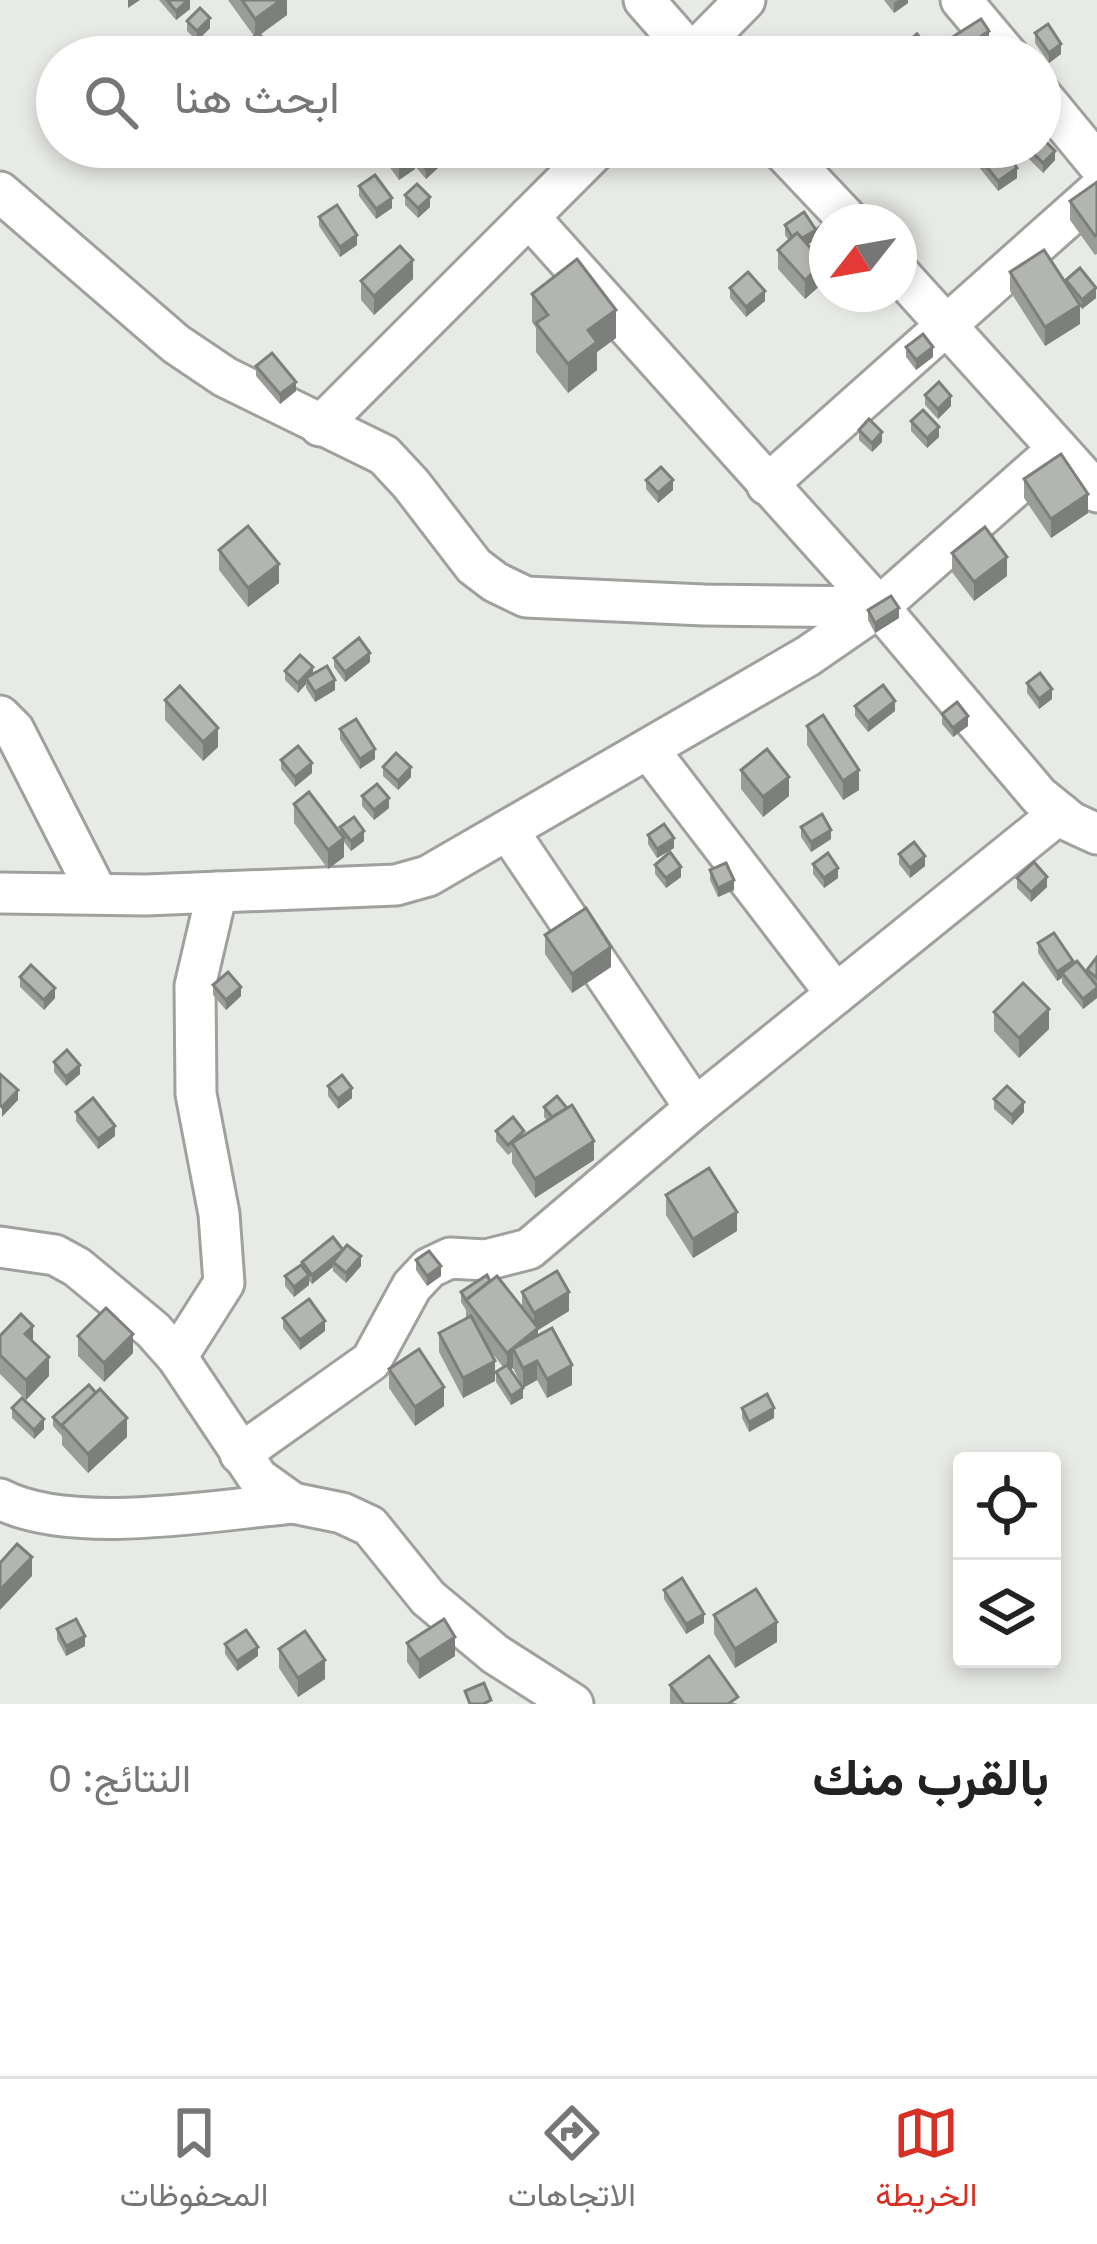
<!DOCTYPE html>
<html lang="ar">
<meta charset="utf-8">
<style>
:root{--surface:#fff;--page:#f2f2f2;--text:#222;--muted:#767676;--line:#e0e0e0;--accent:#d93025}
body{margin:0;font-family:"Golos Text",Vazirmatn,sans-serif;background:var(--page);color:var(--text);direction:rtl}
.controls{position:absolute;right:36px;bottom:36px;display:grid;overflow:hidden;border-radius:12px;box-shadow:0 6px 18px #0003}
.controls button{width:108px;height:108px;display:grid;place-items:center;padding:0;border:0;border-bottom:3px solid var(--line);background:var(--surface);color:var(--text);font:60px sans-serif}
.compass{position:absolute;left:809px;top:204px;width:108px;height:108px;border-radius:50%;background:var(--surface);box-shadow:0 6px 18px #0003;rotate:239deg}
.list{margin:0;padding:0;list-style:none}
h2{display:flex;justify-content:space-between;align-items:center;height:156px;margin:0;padding:0 48px;font-size:51px}
h2 small{font-size:39px;font-weight:400;color:var(--muted)}
.icon{flex:none;width:66px;height:66px;fill:none;stroke:currentColor;stroke-width:2;stroke-linecap:round;stroke-linejoin:round}
.map{position:relative;flex:none;width:1097px;height:1704px;overflow:hidden;direction:ltr}
.search{position:absolute;background:var(--surface);box-shadow:0 6px 18px #0003;left:36px;right:36px;top:36px;height:132px;display:flex;align-items:center;gap:30px;box-sizing:border-box;padding:0 42px;border-radius:66px;color:var(--muted);font-size:45px}
.sheet{height:372px;background:var(--surface)}
nav{display:flex;justify-content:space-around;align-items:center;box-sizing:border-box;height:168px;border-top:3px solid var(--line);background:var(--surface);font-size:33px;color:var(--muted)}
nav a{display:grid;justify-items:center;gap:6px}
nav .on{color:var(--accent)}
.map>svg:first-child{display:block}
.lines{fill:none;stroke-linecap:round;stroke-linejoin:round}
.minor-casing{stroke:#9fa19e;stroke-width:45}
.minor{stroke:#fff;stroke-width:39}
.wall{fill:#9a9c98}
.shaded-wall{fill:#7d7f7c}
.building{fill:#b3b5b1;stroke:#7d7f7c;stroke-width:3}
</style>
<div class="map">
<svg width="1097" height="1704" viewBox="0 0 1097 1704">
<rect width="100%" height="100%" fill="#e8eae6"/>
<g class="lines">
<g class="minor-casing">
<g id="minor">
<path d="M644 0 694 57"/>
<path d="M961 0 1009 57"/>
<path d="M689 57 745 0"/>
<path d="M1040 94 1097 163"/>
<path d="M779 147 850 222"/>
<path d="M0 192 176 344 225 377 384 455 411 484 474 566 495 582 526 597 704 605 879 607 1039 796 1071 822 1097 834"/>
<path d="M529 217 879 607"/>
<path d="M899 273 1097 492"/>
<path d="M320 426 599 147"/>
<path d="M767 485 1097 191"/>
<path d="M0 716 14 730 97 893"/>
<path d="M649 750 836 994"/>
<path d="M509 832 695 1108"/>
<path d="M0 893 146 895 396 885 428 876 808 656 879 607 1058 449"/>
<path d="M0 1247 55 1255 77 1267 153 1330 177 1357 258 1478 293 1503 342 1513 370 1526 428 1598 495 1654 573 1704"/>
<path d="M177 1357 224 1283 219 1214 196 1094 195 986 217 892"/>
<path d="M240 1454 371 1361 412 1286 429 1268 450 1258 486 1260 529 1249 695 1108 1060 813"/>
<path d="M0 1499C71 1536 214 1510 293 1503"/>
</g>
</g>
<use href="#minor" class="minor"/>
</g>
<g class="wall">
<path d="M159 0H190V9L176 20Z"/>
<path d="M228 0H287V15L260 35 271 56 270 57H237V53L254 36Z"/>
<path d="M884 0H908V3L894 13Z"/>
<path d="M187 21 210 28 197 41 187 31Z"/>
<path d="M1035 33 1061 54 1049 63 1035 43Z"/>
<path d="M905 44 928 52 989 50 986 53 989 57H907L905 54Z"/>
<path d="M375 147H428L438 168 426 179 415 166V169L399 180Z"/>
<path d="M963 147H1003L1017 178 998 191Z"/>
<path d="M1028 148 1055 160 1043 173 1028 158Z"/>
<path d="M1097 182V254L1095 255 1070 220V201Z"/>
<path d="M359 186 392 208 376 219 359 196Z"/>
<path d="M405 195 430 207 418 218 405 205Z"/>
<path d="M319 217 357 245 340 257 319 226Z"/>
<path d="M827 222V256L815 240 808 244 824 282 805 299 778 269V250L789 241 785 235V225L816 230Z"/>
<path d="M1010 272 1066 283V280L1096 298 1082 309 1080 307V324L1045 346 1010 291Z"/>
<path d="M413 279 374 315 361 300V281Z"/>
<path d="M730 288 765 301 746 317 730 298Z"/>
<path d="M532 294 616 338 597 352V370L568 393 536 352V328L532 322Z"/>
<path d="M906 347 933 357 916 370 906 357Z"/>
<path d="M256 366 296 391 280 404 256 376Z"/>
<path d="M925 395 951 406 938 419 925 405Z"/>
<path d="M911 421 939 437 927 448 911 431Z"/>
<path d="M859 430 882 442 872 452 859 440Z"/>
<path d="M1024 479 1088 513 1051 538 1024 498Z"/>
<path d="M646 480 673 490 658 503 646 489Z"/>
<path d="M219 550 279 583 248 607 219 570Z"/>
<path d="M952 553 1007 576 974 601 952 572Z"/>
<path d="M868 610 899 618 875 633 868 620Z"/>
<path d="M334 658 370 662 345 682 334 667Z"/>
<path d="M285 671 313 674 335 690 315 702 306 688V684L298 693 285 680Z"/>
<path d="M1027 683 1052 699 1039 709 1027 693Z"/>
<path d="M165 700 218 747 203 761 165 720Z"/>
<path d="M855 706 895 711 868 732 855 716Z"/>
<path d="M942 714 968 726 953 737 942 724Z"/>
<path d="M807 726 859 790 843 800 807 745Z"/>
<path d="M340 729 375 759 360 769 340 739Z"/>
<path d="M281 760 312 773 295 787 281 769Z"/>
<path d="M383 767 411 777 398 790 383 776Z"/>
<path d="M741 770 789 796 763 817 741 789Z"/>
<path d="M362 796 389 808 374 820 362 806Z"/>
<path d="M294 804 340 832V827L364 841 351 851 344 842V857L328 869 294 823Z"/>
<path d="M801 827 831 839 811 852 801 837Z"/>
<path d="M648 835 674 848 657 858 648 844Z"/>
<path d="M899 854 925 866 910 878 899 864Z"/>
<path d="M813 864 838 878 824 888 813 874Z"/>
<path d="M655 865 681 877 666 888 655 874Z"/>
<path d="M710 870 734 890 718 897 710 880Z"/>
<path d="M1017 878 1047 887 1031 902 1017 888Z"/>
<path d="M545 935 611 967 572 993 545 954Z"/>
<path d="M1038 943 1087 973V970L1097 957V998L1083 1009 1062 983V978L1057 981 1038 953Z"/>
<path d="M20 977 55 998 44 1010 20 987Z"/>
<path d="M213 985 241 996 226 1010 213 995Z"/>
<path d="M994 1012 1049 1029 1019 1058 994 1031Z"/>
<path d="M54 1062 80 1074 66 1086 54 1072Z"/>
<path d="M328 1086 352 1098 338 1109 328 1096Z"/>
<path d="M994 1099 1024 1112 1012 1125 994 1109Z"/>
<path d="M544 1107 594 1160 535 1198 512 1163V1152L508 1155 496 1141V1131L524 1135 547 1121 544 1117Z"/>
<path d="M76 1112 115 1136 98 1149 76 1121Z"/>
<path d="M666 1195 737 1231 693 1258 666 1215Z"/>
<path d="M343 1250 361 1266 346 1283 333 1271V1267L312 1284 309 1281V1285L294 1297 285 1286V1276L302 1266V1262Z"/>
<path d="M416 1260 441 1276 427 1286 416 1270Z"/>
<path d="M490 1281 522 1308V1292L569 1311 538 1330V1336L572 1385 547 1398 537 1380 523 1388 513 1368 510 1370 523 1398 511 1405 496 1382V1372L503 1367 486 1345 495 1381 463 1398 439 1352V1333L466 1319V1310L461 1302V1292Z"/>
<path d="M283 1318 325 1331 300 1350 283 1328Z"/>
<path d="M0 1336 33 1342 49 1376 26 1400 0 1374Z"/>
<path d="M78 1336 133 1353 104 1382 78 1356Z"/>
<path d="M389 1369 444 1406 415 1426 389 1388Z"/>
<path d="M12 1408 44 1429 34 1439 12 1418Z"/>
<path d="M742 1408 774 1418 749 1432 742 1418Z"/>
<path d="M53 1417 127 1437 88 1473 62 1445V1436L53 1426Z"/>
<path d="M664 1590 704 1623 686 1634 664 1599Z"/>
<path d="M714 1615 777 1642 735 1668 714 1634Z"/>
<path d="M57 1629 85 1646 66 1656 57 1639Z"/>
<path d="M407 1643 455 1656 419 1679 407 1662Z"/>
<path d="M225 1644 258 1656 237 1671 225 1654Z"/>
<path d="M279 1649 325 1679 298 1697 279 1668Z"/>
<path d="M670 1685 738 1704H670Z"/>
</g>
<g class="shaded-wall">
<path d="M128 0H140L128 8Z"/>
<path d="M190 0V9L176 20V11Z"/>
<path d="M281 0H287V15L255 38V19Z"/>
<path d="M899 0H908V3L894 13V3Z"/>
<path d="M210 18V28L197 41V31Z"/>
<path d="M989 31V50L979 57H949Z"/>
<path d="M1061 44V54L1049 63V53Z"/>
<path d="M271 46V56L260 57Z"/>
<path d="M415 149V169L399 180V161Z"/>
<path d="M1055 151V160L1043 173V163Z"/>
<path d="M438 158V168L426 179V169Z"/>
<path d="M1017 168V178L998 191V181Z"/>
<path d="M430 197V207L418 218V208Z"/>
<path d="M392 198V208L376 219V209Z"/>
<path d="M815 231V240L796 252V242Z"/>
<path d="M357 235V245L340 257V247Z"/>
<path d="M413 260V279L374 315V296Z"/>
<path d="M824 263V282L805 299V280Z"/>
<path d="M1096 288V298L1082 309V300Z"/>
<path d="M765 291V301L746 317V307Z"/>
<path d="M1080 305V324L1045 346V327Z"/>
<path d="M616 310V338L597 352V370L568 393V364L588 330Z"/>
<path d="M933 347V357L916 370V360Z"/>
<path d="M296 382V391L280 404V394Z"/>
<path d="M951 396V406L938 419V409Z"/>
<path d="M939 427V437L927 448V438Z"/>
<path d="M882 432V442L872 452V443Z"/>
<path d="M673 480V490L658 503V493Z"/>
<path d="M1088 494V513L1051 538V519Z"/>
<path d="M1007 557V576L974 601V582Z"/>
<path d="M279 564V583L248 607V588Z"/>
<path d="M899 608V618L875 633V623Z"/>
<path d="M370 653V662L345 682V672Z"/>
<path d="M313 667V677L306 678V684L298 693V683Z"/>
<path d="M335 680V690L315 702V692Z"/>
<path d="M1052 689V699L1039 709V699Z"/>
<path d="M895 701V711L868 732V722Z"/>
<path d="M968 716V726L953 737V728Z"/>
<path d="M218 728V747L203 761V742Z"/>
<path d="M375 749V759L360 769V759Z"/>
<path d="M312 763V773L295 787V777Z"/>
<path d="M411 767V777L398 790V781Z"/>
<path d="M859 770V790L843 800V781Z"/>
<path d="M789 777V796L763 817V797Z"/>
<path d="M389 798V808L374 820V810Z"/>
<path d="M831 830V839L811 852V842Z"/>
<path d="M364 831V841L351 851V841Z"/>
<path d="M344 838V857L328 869V850Z"/>
<path d="M674 838V848L657 858V849Z"/>
<path d="M925 856V866L910 878V868Z"/>
<path d="M681 867V877L666 888V878Z"/>
<path d="M838 868V878L824 888V878Z"/>
<path d="M1047 877V887L1031 902V892Z"/>
<path d="M734 880V890L718 897V888Z"/>
<path d="M611 947V967L572 993V974Z"/>
<path d="M1073 961V971L1062 973V978L1057 981V972Z"/>
<path d="M241 987V996L226 1010V1000Z"/>
<path d="M55 988V998L44 1010V1000Z"/>
<path d="M1097 988V998L1083 1009V999Z"/>
<path d="M1049 1009V1029L1019 1058V1038Z"/>
<path d="M80 1065V1074L66 1086V1077Z"/>
<path d="M352 1088V1098L338 1109V1099Z"/>
<path d="M18 1090V1100L2 1117V1107Z"/>
<path d="M1024 1102V1112L1012 1125V1115Z"/>
<path d="M115 1126V1136L98 1149V1139Z"/>
<path d="M594 1141V1160L535 1198V1179Z"/>
<path d="M737 1212V1231L693 1258V1239Z"/>
<path d="M343 1250 333 1262V1267L312 1284V1275Z"/>
<path d="M361 1256V1266L346 1283V1273Z"/>
<path d="M441 1266V1276L427 1286V1276Z"/>
<path d="M309 1275V1285L294 1297V1287Z"/>
<path d="M569 1292V1311L538 1330V1348L513 1349V1368L507 1372V1353L534 1332V1313Z"/>
<path d="M325 1321V1331L300 1350V1340Z"/>
<path d="M33 1326V1345L25 1334Z"/>
<path d="M133 1334V1353L104 1382V1363Z"/>
<path d="M49 1357V1376L26 1400V1380Z"/>
<path d="M495 1361V1381L463 1398V1378Z"/>
<path d="M537 1361V1380L523 1388V1368Z"/>
<path d="M572 1365V1385L547 1398V1379Z"/>
<path d="M444 1387V1406L415 1426V1407Z"/>
<path d="M523 1388V1398L511 1405V1396Z"/>
<path d="M774 1408V1418L749 1432V1422Z"/>
<path d="M127 1418V1437L88 1473V1454Z"/>
<path d="M44 1419V1429L34 1439V1430Z"/>
<path d="M32 1557V1576L0 1610V1590Z"/>
<path d="M704 1614V1623L686 1634V1624Z"/>
<path d="M777 1622V1642L735 1668V1649Z"/>
<path d="M85 1636V1646L66 1656V1646Z"/>
<path d="M455 1637V1656L419 1679V1660Z"/>
<path d="M258 1647V1656L237 1671V1661Z"/>
<path d="M325 1660V1679L298 1697V1678Z"/>
</g>
<g class="building">
<path d="M167 0H188L176 11Z"/>
<path d="M242 0H281L255 19Z"/>
<path d="M200 8 210 18 197 31 187 21Z"/>
<path d="M981 19 989 31 949 57H925L924 55Z"/>
<path d="M1048 24 1061 44 1049 53 1035 33Z"/>
<path d="M258 33 271 46 260 57H241L237 53Z"/>
<path d="M917 34 928 48 916 57 905 44Z"/>
<path d="M980 45 989 57H964Z"/>
<path d="M1040 136 1055 151 1043 163 1028 148 1040 147Z"/>
<path d="M389 147H413L415 149 399 161Z"/>
<path d="M413 147H428L438 158 426 169 415 156Z"/>
<path d="M971 147H1003L1017 168 998 181Z"/>
<path d="M375 175 392 198 376 209 359 186Z"/>
<path d="M1097 182V234L1095 236 1070 201Z"/>
<path d="M417 184 430 197 418 208 405 195Z"/>
<path d="M337 205 357 235 340 247 319 217Z"/>
<path d="M804 212 816 230 802 238 797 233 792 237 785 225Z"/>
<path d="M829 219 831 222H827V246L815 231Z"/>
<path d="M797 233 824 263 805 280 778 250Z"/>
<path d="M400 246 413 260 374 296 361 281Z"/>
<path d="M1044 250 1080 305 1045 327 1010 272Z"/>
<path d="M577 259 616 310 588 330 597 342 568 364 536 323 548 315 532 294Z"/>
<path d="M1080 268 1096 288 1082 300 1066 280Z"/>
<path d="M748 272 765 291 746 307 730 288Z"/>
<path d="M923 334 933 347 916 360 906 347Z"/>
<path d="M272 353 296 382 280 394 256 366Z"/>
<path d="M939 382 951 396 938 409 925 395Z"/>
<path d="M923 410 939 427 927 438 911 421Z"/>
<path d="M869 419 882 432 872 443 859 430Z"/>
<path d="M1061 454 1088 494 1051 519 1024 479Z"/>
<path d="M661 467 673 480 658 493 646 480Z"/>
<path d="M248 526 279 564 248 588 219 550Z"/>
<path d="M985 527 1007 557 974 582 952 553Z"/>
<path d="M891 596 899 608 875 623 868 610Z"/>
<path d="M359 638 370 653 345 672 334 658Z"/>
<path d="M300 655 313 667 298 683 285 671Z"/>
<path d="M327 666 335 680 315 692 306 678Z"/>
<path d="M1040 673 1052 689 1039 699 1027 683Z"/>
<path d="M883 685 895 701 868 722 855 706Z"/>
<path d="M180 686 218 728 203 742 165 700Z"/>
<path d="M957 702 968 716 953 728 942 714Z"/>
<path d="M823 715 859 770 843 781 807 726Z"/>
<path d="M356 719 375 749 360 759 340 729Z"/>
<path d="M298 746 312 763 295 777 281 760Z"/>
<path d="M767 749 789 777 763 797 741 770Z"/>
<path d="M396 753 411 767 398 781 383 767Z"/>
<path d="M377 784 389 798 374 810 362 796Z"/>
<path d="M309 792 344 838 328 850 294 804Z"/>
<path d="M822 814 831 830 811 842 801 827Z"/>
<path d="M354 817 364 831 351 841 340 827Z"/>
<path d="M664 824 674 838 657 849 648 835Z"/>
<path d="M914 842 925 856 910 868 899 854Z"/>
<path d="M670 852 681 867 666 878 655 865Z"/>
<path d="M828 853 838 868 824 878 813 864Z"/>
<path d="M1034 862 1047 877 1031 892 1017 878Z"/>
<path d="M726 863 734 880 718 888 710 870Z"/>
<path d="M586 908 611 947 572 974 545 935Z"/>
<path d="M1054 933 1073 961 1057 972 1038 943Z"/>
<path d="M1097 957V978L1087 970Z"/>
<path d="M1077 961 1097 986V988L1083 999 1062 973Z"/>
<path d="M31 965 55 988 44 1000 20 977Z"/>
<path d="M228 972 241 987 226 1000 213 985Z"/>
<path d="M1023 983 1049 1009 1019 1038 994 1012Z"/>
<path d="M67 1050 80 1065 66 1077 54 1062Z"/>
<path d="M0 1074 18 1090 2 1107 0 1105Z"/>
<path d="M342 1075 352 1088 338 1099 328 1086Z"/>
<path d="M1007 1086 1024 1102 1012 1115 994 1099Z"/>
<path d="M557 1096 567 1108 552 1117 544 1107Z"/>
<path d="M93 1098 115 1126 98 1139 76 1112Z"/>
<path d="M572 1105 594 1141 535 1179 512 1143Z"/>
<path d="M513 1117 524 1131 508 1145 496 1131Z"/>
<path d="M709 1168 737 1212 693 1239 666 1195Z"/>
<path d="M333 1237 343 1250 312 1275 302 1262Z"/>
<path d="M347 1245 361 1256 346 1273 333 1262Z"/>
<path d="M429 1251 441 1266 427 1276 416 1260Z"/>
<path d="M301 1265 309 1275 294 1287 285 1276Z"/>
<path d="M557 1271 569 1292 534 1313 522 1292Z"/>
<path d="M487 1275 490 1281 466 1300 461 1292Z"/>
<path d="M497 1276 538 1328 507 1353 466 1300Z"/>
<path d="M309 1299 325 1321 300 1340 283 1318Z"/>
<path d="M106 1308 133 1334 104 1363 78 1336Z"/>
<path d="M21 1314 33 1326 25 1334 49 1357 26 1380 0 1355V1336Z"/>
<path d="M471 1316 495 1361 463 1378 439 1333Z"/>
<path d="M552 1328 572 1365 547 1379 537 1361 523 1368 513 1349Z"/>
<path d="M419 1349 444 1387 415 1407 389 1369Z"/>
<path d="M507 1365 523 1388 511 1396 496 1372Z"/>
<path d="M89 1385 96 1393 62 1425 64 1429 53 1417Z"/>
<path d="M100 1389 127 1418 88 1454 62 1425Z"/>
<path d="M767 1394 774 1408 749 1422 742 1408Z"/>
<path d="M22 1398 44 1419 34 1430 12 1408Z"/>
<path d="M17 1544 32 1557 0 1590V1563Z"/>
<path d="M682 1578 704 1614 686 1624 664 1590Z"/>
<path d="M756 1589 777 1622 735 1649 714 1615Z"/>
<path d="M76 1619 85 1636 66 1646 57 1629Z"/>
<path d="M444 1619 455 1637 419 1660 407 1643Z"/>
<path d="M246 1630 258 1647 237 1661 225 1644Z"/>
<path d="M305 1631 325 1660 298 1678 279 1649Z"/>
<path d="M709 1656 738 1697 728 1704H684L670 1685Z"/>
<path d="M484 1683 491 1700 483 1704H470L465 1691Z"/>
</g>
</svg>
<div class="controls">
<button><svg class="icon" aria-label="locate" viewBox="0 0 24 24"><circle cx="12" cy="12" r="6"/><path d="M12 2v4M12 18v4M2 12h4M18 12h4"/></svg></button>
<button><svg class="icon" aria-label="layers" viewBox="0 0 24 24"><path d="M12 4l9 5-9 5-9-5zM3 14l9 5 9-5"/></svg></button>
</div>
<svg class="compass" viewBox="-18 -18 36 36"><path d="M0-13l5 13h-10z" fill="#e53935"/><path d="M0 13l5-13h-10z" fill="#767676"/></svg>
<div class="search"><svg class="icon" aria-label="search" viewBox="0 0 24 24"><circle cx="10" cy="10" r="6"/><path d="M15 15l6 6"/></svg>ابحث هنا</div>
</div>
<section class="sheet">
<h2>بالقرب منك<small>النتائج: 0</small></h2>
<ul class="list">
</ul>
</section>
<nav>
<a class="on"><svg class="icon" aria-label="map" viewBox="0 0 24 24"><path d="M3 6l6-2 6 2 6-2v14l-6 2-6-2-6 2zM9 4v14M15 6v14"/></svg>الخريطة</a>
<a><svg class="icon" aria-label="directions" viewBox="0 0 24 24"><path d="M12 3l9 9-9 9-9-9zM9 14v-3h6M13 9l2 2-2 2"/></svg>الاتجاهات</a>
<a><svg class="icon" aria-label="saved" viewBox="0 0 24 24"><path d="M7 4h10v16l-5-4-5 4z"/></svg>المحفوظات</a>
</nav>
